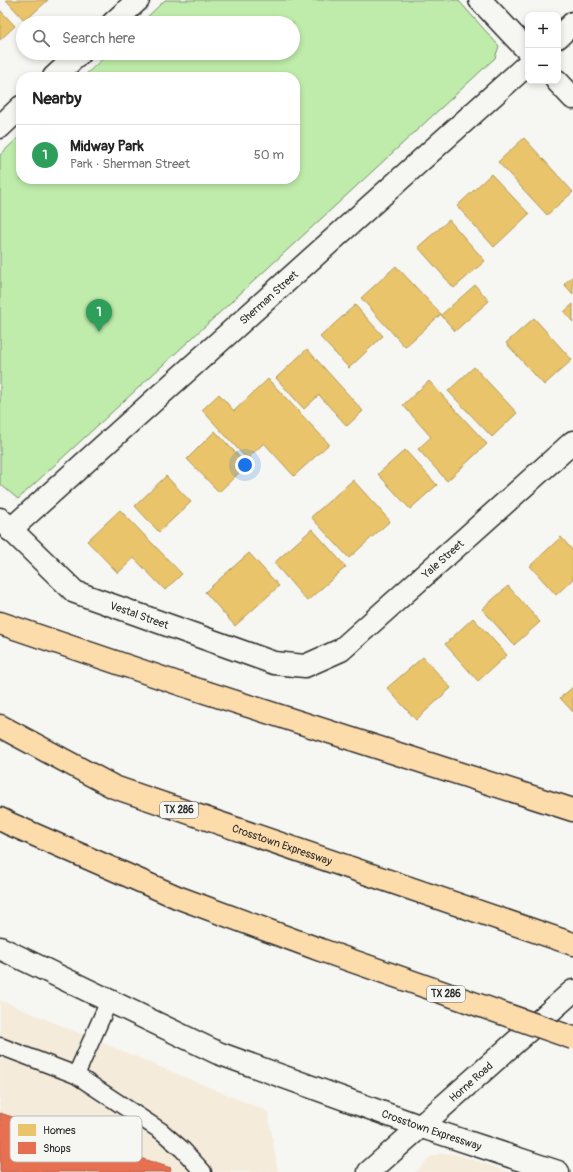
<!DOCTYPE html>
<meta charset="utf-8">
<style>
:root{--surface:#fff;--page:#f6f6f6;--text:#222;--muted:#767676;--line:#e0e0e0;--accent:#1a73e8}
body{margin:0;font-family:Pangolin,sans-serif;background:var(--page);color:var(--text)}
.controls{position:absolute;right:12px;top:12px;display:grid;overflow:hidden;border-radius:8px;box-shadow:0 2px 6px #0003}
.controls button{width:36px;height:36px;display:grid;place-items:center;padding:0;border:0;border-bottom:1px solid var(--line);background:var(--surface);color:var(--text);font:20px sans-serif}
.you{position:absolute;left:245px;top:465px;width:14px;height:14px;margin:-10px;border:3px solid #fff;border-radius:50%;background:#1a73e8;box-shadow:0 0 0 6px #1a73e833}
.badge{display:grid;place-items:center;width:26px;height:26px;border-radius:50%;background:var(--accent);color:#fff;font-size:13px;font-weight:700}
.pin{position:absolute;translate:-50% -33px;filter:drop-shadow(0 1px 2px #0008)}
.pin::after{content:'';position:absolute;top:21px;width:14px;height:12px;background:inherit;clip-path:polygon(0 0,100% 0,50% 100%)}
.list{margin:0;padding:0;list-style:none}
h2{display:flex;justify-content:space-between;align-items:center;height:52px;margin:0;padding:0 16px;font-size:17px}
h2 small{font-size:13px;font-weight:400;color:var(--muted)}
.list li{display:grid;grid-template-columns:26px 1fr auto;gap:12px;align-items:center;box-sizing:border-box;height:60px;padding:0 16px;border-top:1px solid var(--line)}
.list b{display:block;font-size:15px;white-space:nowrap}
.list p{margin:0;font-size:13px;white-space:nowrap;color:var(--muted)}
.list em{font-size:13px;font-style:normal;color:var(--muted)}
.icon{flex:none;width:22px;height:22px;fill:none;stroke:currentColor;stroke-width:2;stroke-linecap:round;stroke-linejoin:round}
.map{position:relative;flex:none;width:573px;height:1172px;overflow:hidden}
.search{position:absolute;background:var(--surface);box-shadow:0 2px 6px #0003;left:16px;top:16px;width:284px;height:44px;display:flex;align-items:center;gap:10px;box-sizing:border-box;padding:0 14px;border-radius:22px;color:var(--muted);font-size:15px}
.panel{position:absolute;background:var(--surface);box-shadow:0 2px 6px #0003;left:16px;top:72px;width:284px;height:112px;border-radius:16px}
.map>svg:first-child{display:block}
.built{fill:#f5ebdb}
.green{fill:#bfecaa;stroke:#758c6a}
.homes{fill:#e9c46a;stroke:#b09657}
.shops{fill:#e76f51;stroke:#af5b46}
.lines{fill:none;stroke-linecap:round;stroke-linejoin:round}
.lane-casing{stroke:#2b2b2b;stroke-width:19}
.street-casing{stroke:#2b2b2b;stroke-width:25}
.secondary-casing{stroke:#2b2b2b;stroke-width:25}
.highway-casing{stroke:#2b2b2b;stroke-width:25}
.lane{stroke:#f6f6f2;stroke-width:16}
.street{stroke:#f6f6f2;stroke-width:22}
.secondary{stroke:#f6f6f2;stroke-width:22}
.highway{stroke:#fddcac;stroke-width:22}
.highway-bridge-casing{stroke:#2b2b2b;stroke-width:25;stroke-linecap:butt}
.highway-bridge{stroke:#fddcac;stroke-width:22}
.labels{text-anchor:middle;dominant-baseline:central;stroke-width:4;stroke-linejoin:round;paint-order:stroke}
.shield{fill:#f6f6f2;stroke:#686867;stroke-width:1}
.shield-label{font-size:10px;font-weight:bold;fill:#2b2b2b}
.street-label{font-size:11px;fill:#2b2b2b;stroke:#f6f6f2}
.key{fill:#f6f6f2;stroke:#b9b9b6;stroke-width:1}
.key-label{font-size:11px;fill:#2b2b2b}
</style>
<div class="map">
<svg width="573" height="1172" viewBox="0 0 573 1172">
<rect width="100%" height="100%" fill="#f6f6f2"/>
<filter id="ink" filterUnits="userSpaceOnUse"><feTurbulence type="fractalNoise" baseFrequency=".025" numOctaves="2"/><feDisplacementMap in="SourceGraphic" scale="8" xChannelSelector="R" yChannelSelector="G"/><feConvolveMatrix kernelMatrix="1 2 1 2 8 2 1 2 1" color-interpolation-filters="sRGB"/></filter>
<g filter="url(#ink)">
<g class="built">
<path d="M0 1000 268 1112 278 1172H0Z"/>
<path d="M442 1153 456 1154 509 1172H416L430 1157Z"/>
</g>
<path class="green" d="M165 0H458L499 46 495 58 18 499 0 484V155L21 135V179H295V77H83L109 53H293V23H141Z"/>
<g class="homes">
<path d="M6 0H48L25 21Z"/>
<path d="M0 10 15 26 0 40Z"/>
<path d="M524 138 573 192 547 215 498 162Z"/>
<path d="M491 174 529 214 494 247 457 206Z"/>
<path d="M449 220 485 261 454 288 418 247Z"/>
<path d="M396 266 441 314 405 347 361 298Z"/>
<path d="M573 276V294L564 284Z"/>
<path d="M475 285 489 301 455 331 441 315Z"/>
<path d="M573 304V322L564 312Z"/>
<path d="M355 305 383 336 349 368 320 337Z"/>
<path d="M534 318 572 360 544 385 506 343Z"/>
<path d="M307 349 363 411 347 426 319 395 304 409 276 378Z"/>
<path d="M474 367 517 413 492 437 448 391Z"/>
<path d="M268 379 329 444 294 476 264 443 247 459 202 410 219 394 234 411Z"/>
<path d="M429 381 487 444 447 481 418 449 431 437 403 405Z"/>
<path d="M215 431 247 465 219 492 187 459Z"/>
<path d="M405 450 437 485 410 509 378 474Z"/>
<path d="M166 476 191 502 159 532 135 506Z"/>
<path d="M353 480 390 521 349 558 311 517Z"/>
<path d="M120 510 182 574 165 590 134 558 118 573 87 541Z"/>
<path d="M312 529 346 567 307 601 274 563Z"/>
<path d="M561 537 573 551V579L556 595 530 566Z"/>
<path d="M249 553 279 586 235 626 205 592Z"/>
<path d="M508 586 540 622 514 645 482 609Z"/>
<path d="M473 618 507 655 478 681 445 644Z"/>
<path d="M423 657 451 688 416 720 387 688Z"/>
<path d="M573 687V712L560 698Z"/>
</g>
<path class="shops" d="M0 1113 171 1168 170 1172H0Z"/>
<g class="lines">
<g class="lane-casing">
<g id="lane">
<path d="M109 1001 76 1075 161 1131 183 1150 203 1172"/>
<path d="M0 1046 76 1075"/>
</g>
</g>
<g class="street-casing">
<g id="street">
<path d="M480 0 528 51"/>
<path d="M113 23 138 0"/>
<path d="M558 37 573 23"/>
<path d="M54 77 80 53"/>
<path d="M557 81 573 98"/>
<path d="M0 127 21 107"/>
<path id="s1" d="M0 519 75 592 274 663 305 666 341 650 573 442"/>
<path id="s2" d="M10 530 528 64"/>
</g>
</g>
<g class="secondary-casing">
<g id="secondary">
<path id="s3" d="M0 948 218 1053 419 1126 558 1172"/>
<path id="s4" d="M369 1172 573 991"/>
</g>
</g>
<g class="highway-casing">
<g id="highway">
<path d="M0 623 183 685 573 810"/>
<path id="s5" d="M0 726 114 787 573 944"/>
<path d="M0 819 10 824 177 897 318 949"/>
</g>
</g>
<use href="#lane" class="lane"/>
<use href="#street" class="street"/>
<use href="#secondary" class="secondary"/>
<use href="#highway" class="highway"/>
<g class="highway-bridge-casing">
<path id="highway-bridge" d="M318 949 573 1038"/>
</g>
<use href="#highway-bridge" class="highway-bridge"/>
</g>
</g>
<g class="labels">
<g class="shield">
<rect x="160" y="802" width="38" height="16" rx="3"/>
<rect x="427" y="986" width="38" height="16" rx="3"/>
</g>
<g class="shield-label">
<text x="179" y="810">TX 286</text>
<text x="446" y="994">TX 286</text>
</g>
<g class="street-label">
<text stroke="none"><textPath href="#s2" startOffset="348">Sherman Street</textPath></text>
<text stroke="none"><textPath href="#s1" startOffset="523">Yale Street</textPath></text>
<text stroke="none"><textPath href="#s1" startOffset="173">Vestal Street</textPath></text>
<text stroke="none"><textPath href="#s5" startOffset="307">Crosstown Expressway</textPath></text>
<text stroke="none"><textPath href="#s4" startOffset="136">Horne Road</textPath></text>
<text stroke="none"><textPath href="#s3" startOffset="469">Crosstown Expressway</textPath></text>
</g>
</g>
<rect x="10" y="1116" width="132" height="46" rx="6" class="key"/>
<rect x="18" y="1124" width="18" height="12" fill="#e9c46a"/>
<rect x="18" y="1142" width="18" height="12" fill="#e76f51"/>
<g class="key-label">
<text x="43" y="1134">Homes</text>
<text x="43" y="1152">Shops</text>
</g>
</svg>
<div class="controls">
<button>+</button>
<button>−</button>
</div>
<div class="you"></div>
<div class="pin badge" style="left:99px;top:332px;background:#2e9e5b">1</div>
<div class="search"><svg class="icon" aria-label="search" viewBox="0 0 24 24"><circle cx="10" cy="10" r="6"/><path d="M15 15l6 6"/></svg>Search here</div>
<section class="panel">
<h2>Nearby<small></small></h2>
<ul class="list">
<li><span class="badge" style="background:#2e9e5b">1</span><div><b>Midway Park</b><p>Park · Sherman Street</p></div><em>50 m</em></li>
</ul>
</section>
</div>
